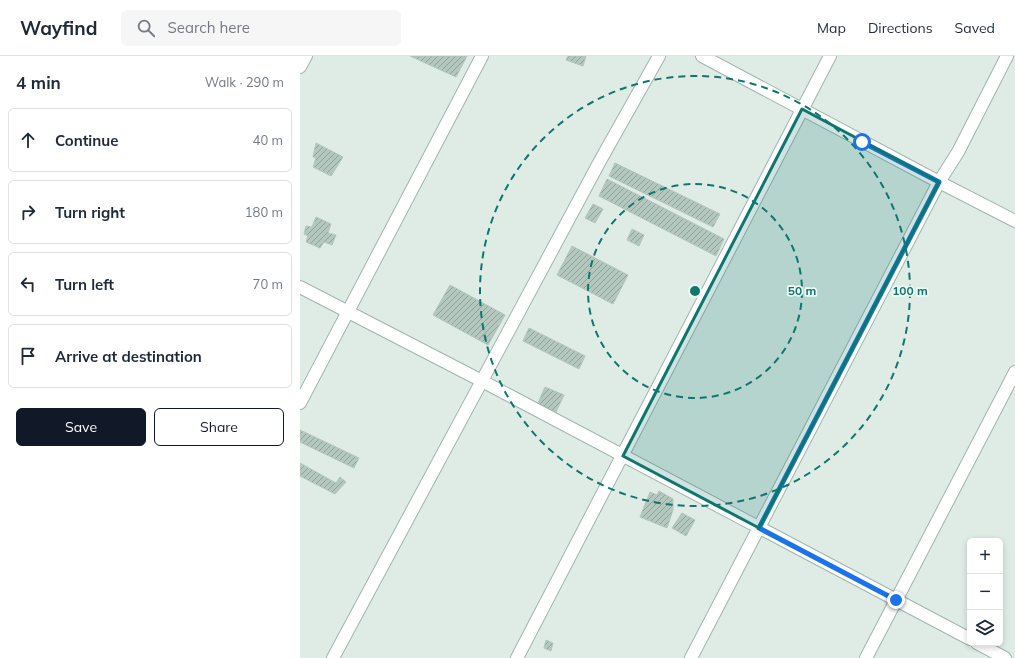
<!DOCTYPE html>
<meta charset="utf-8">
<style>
:root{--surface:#fff;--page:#f6f6f7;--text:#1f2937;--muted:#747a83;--line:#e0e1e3;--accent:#111827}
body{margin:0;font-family:Mulish,sans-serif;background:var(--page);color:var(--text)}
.controls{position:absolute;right:12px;bottom:12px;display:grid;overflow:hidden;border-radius:6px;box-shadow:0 2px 6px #0003}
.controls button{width:36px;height:36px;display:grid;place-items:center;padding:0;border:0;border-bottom:1px solid var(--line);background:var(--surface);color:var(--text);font:20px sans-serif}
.stop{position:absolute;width:12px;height:12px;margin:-9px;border:3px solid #1a73e8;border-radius:50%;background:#fff}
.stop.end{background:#1a73e8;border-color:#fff;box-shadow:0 1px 4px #0008}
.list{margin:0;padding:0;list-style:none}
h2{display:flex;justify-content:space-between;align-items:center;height:52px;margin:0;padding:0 16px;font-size:17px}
h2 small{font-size:13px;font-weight:400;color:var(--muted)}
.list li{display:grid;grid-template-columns:26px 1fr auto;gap:12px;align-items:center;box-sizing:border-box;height:64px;margin:0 8px 8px;padding:0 8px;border:1px solid var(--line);border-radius:6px}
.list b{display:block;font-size:15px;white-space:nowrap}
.list em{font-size:13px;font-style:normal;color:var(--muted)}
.actions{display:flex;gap:8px;padding:12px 16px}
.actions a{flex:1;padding:9px 0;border:1px solid var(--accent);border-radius:6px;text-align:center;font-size:14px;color:var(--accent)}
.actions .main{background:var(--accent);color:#fff}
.icon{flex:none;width:22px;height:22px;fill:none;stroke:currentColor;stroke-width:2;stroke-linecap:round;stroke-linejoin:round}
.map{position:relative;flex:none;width:715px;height:602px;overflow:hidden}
header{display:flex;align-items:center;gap:24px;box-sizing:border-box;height:56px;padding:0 20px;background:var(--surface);border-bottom:1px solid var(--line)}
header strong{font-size:19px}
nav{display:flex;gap:22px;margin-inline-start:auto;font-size:14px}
.search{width:280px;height:36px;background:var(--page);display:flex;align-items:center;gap:10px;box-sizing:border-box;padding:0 14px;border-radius:6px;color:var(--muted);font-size:15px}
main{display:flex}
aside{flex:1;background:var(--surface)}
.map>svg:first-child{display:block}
.building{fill:url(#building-hatch);stroke:#b1c6be}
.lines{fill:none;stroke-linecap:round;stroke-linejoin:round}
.minor-casing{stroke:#a1b4ae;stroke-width:14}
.minor{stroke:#fff;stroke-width:12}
.route{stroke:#1a73e8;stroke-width:5}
.marked{fill:#0f766e;fill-opacity:0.2;stroke:#0f766e;stroke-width:3;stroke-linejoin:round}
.ring{fill:none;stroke:#0f766e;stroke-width:2;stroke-dasharray:7 5}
.centre{fill:#0f766e;stroke:#f0f8f4;stroke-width:2}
.ring-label{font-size:12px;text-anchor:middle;font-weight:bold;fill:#0f766e;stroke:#f0f8f4;stroke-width:3.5;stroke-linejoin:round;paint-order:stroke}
</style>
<header>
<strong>Wayfind</strong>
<div class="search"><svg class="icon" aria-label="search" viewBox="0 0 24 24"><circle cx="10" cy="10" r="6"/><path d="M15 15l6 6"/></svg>Search here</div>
<nav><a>Map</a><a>Directions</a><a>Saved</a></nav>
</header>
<main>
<aside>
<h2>4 min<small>Walk · 290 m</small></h2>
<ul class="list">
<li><svg class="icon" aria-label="ahead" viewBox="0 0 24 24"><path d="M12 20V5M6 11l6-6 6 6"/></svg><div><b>Continue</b></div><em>40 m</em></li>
<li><svg class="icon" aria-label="right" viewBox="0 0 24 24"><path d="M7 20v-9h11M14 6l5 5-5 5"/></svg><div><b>Turn right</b></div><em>180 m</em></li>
<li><svg class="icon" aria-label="left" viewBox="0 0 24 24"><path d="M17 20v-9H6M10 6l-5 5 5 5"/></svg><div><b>Turn left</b></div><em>70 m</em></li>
<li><svg class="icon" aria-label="arrive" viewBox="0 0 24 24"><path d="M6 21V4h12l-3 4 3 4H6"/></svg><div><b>Arrive at destination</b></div></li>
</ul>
<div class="actions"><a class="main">Save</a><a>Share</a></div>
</aside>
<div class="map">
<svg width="715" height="602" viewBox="0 0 715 602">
<defs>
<pattern id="building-hatch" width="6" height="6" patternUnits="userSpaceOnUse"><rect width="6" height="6" fill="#b4c7bf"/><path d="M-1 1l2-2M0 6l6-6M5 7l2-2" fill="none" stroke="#92a39c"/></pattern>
</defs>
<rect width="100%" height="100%" fill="#dfece6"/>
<g class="building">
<path d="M110 0H167L156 21Z"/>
<path d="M268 0H286L283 10 266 4Z"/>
<path d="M16 87 43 101 31 120 13 111 16 102 13 101Z"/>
<path d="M315 107 420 158 413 171 309 120Z"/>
<path d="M307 123 424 183 416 200 299 140Z"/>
<path d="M293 148 303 153 295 167 285 162Z"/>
<path d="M16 161 31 168 28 177 36 179 32 189 24 186 20 192 6 186 8 180 4 178 6 170 12 171Z"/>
<path d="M332 173 344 179 339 190 327 184Z"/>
<path d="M272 190 328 219 313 248 257 219Z"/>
<path d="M150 229 205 259 188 289 133 259Z"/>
<path d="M229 272 285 300 279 313 223 285Z"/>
<path d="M245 331 264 339 255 358 237 349Z"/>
<path d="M0 374 59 402 54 412 0 386Z"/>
<path d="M0 407 36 427 40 421 46 426 35 438 0 420Z"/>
<path d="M359 435 373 443V454L367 472 340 461 350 436 357 439Z"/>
<path d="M382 457 395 464 386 480 372 472Z"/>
<path d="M246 584 253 587 251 595 244 592Z"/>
</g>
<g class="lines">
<g class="minor-casing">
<g id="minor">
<path d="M707 0 658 96 639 126 715 165"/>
<path d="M0 11 6 0"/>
<path d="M0 231 182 325 670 583"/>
<path d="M0 347 182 0"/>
<path d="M677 587 705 602"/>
<path d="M33 602 300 105 359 0"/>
<path d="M217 602 530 0"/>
<path d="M391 602 639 126 402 0"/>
<path d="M566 602 715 316"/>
</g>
</g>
<use href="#minor" class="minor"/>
</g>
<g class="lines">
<path class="route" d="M562 86 639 126 459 472 596 544"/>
</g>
<path class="marked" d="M502 53 639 126 459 472 323 400Z"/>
<g class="ring">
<circle cx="395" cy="235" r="107"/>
<circle cx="395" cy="235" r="215"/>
</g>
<circle cx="395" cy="235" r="6" class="centre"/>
<g class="ring-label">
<text x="502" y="239">50 m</text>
<text x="610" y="239">100 m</text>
</g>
</svg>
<div class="controls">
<button>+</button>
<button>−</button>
<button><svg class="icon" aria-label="layers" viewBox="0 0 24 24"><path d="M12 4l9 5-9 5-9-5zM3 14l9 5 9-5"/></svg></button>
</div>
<div class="stop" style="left:562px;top:86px"></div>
<div class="stop end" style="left:596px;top:544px"></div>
</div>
</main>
